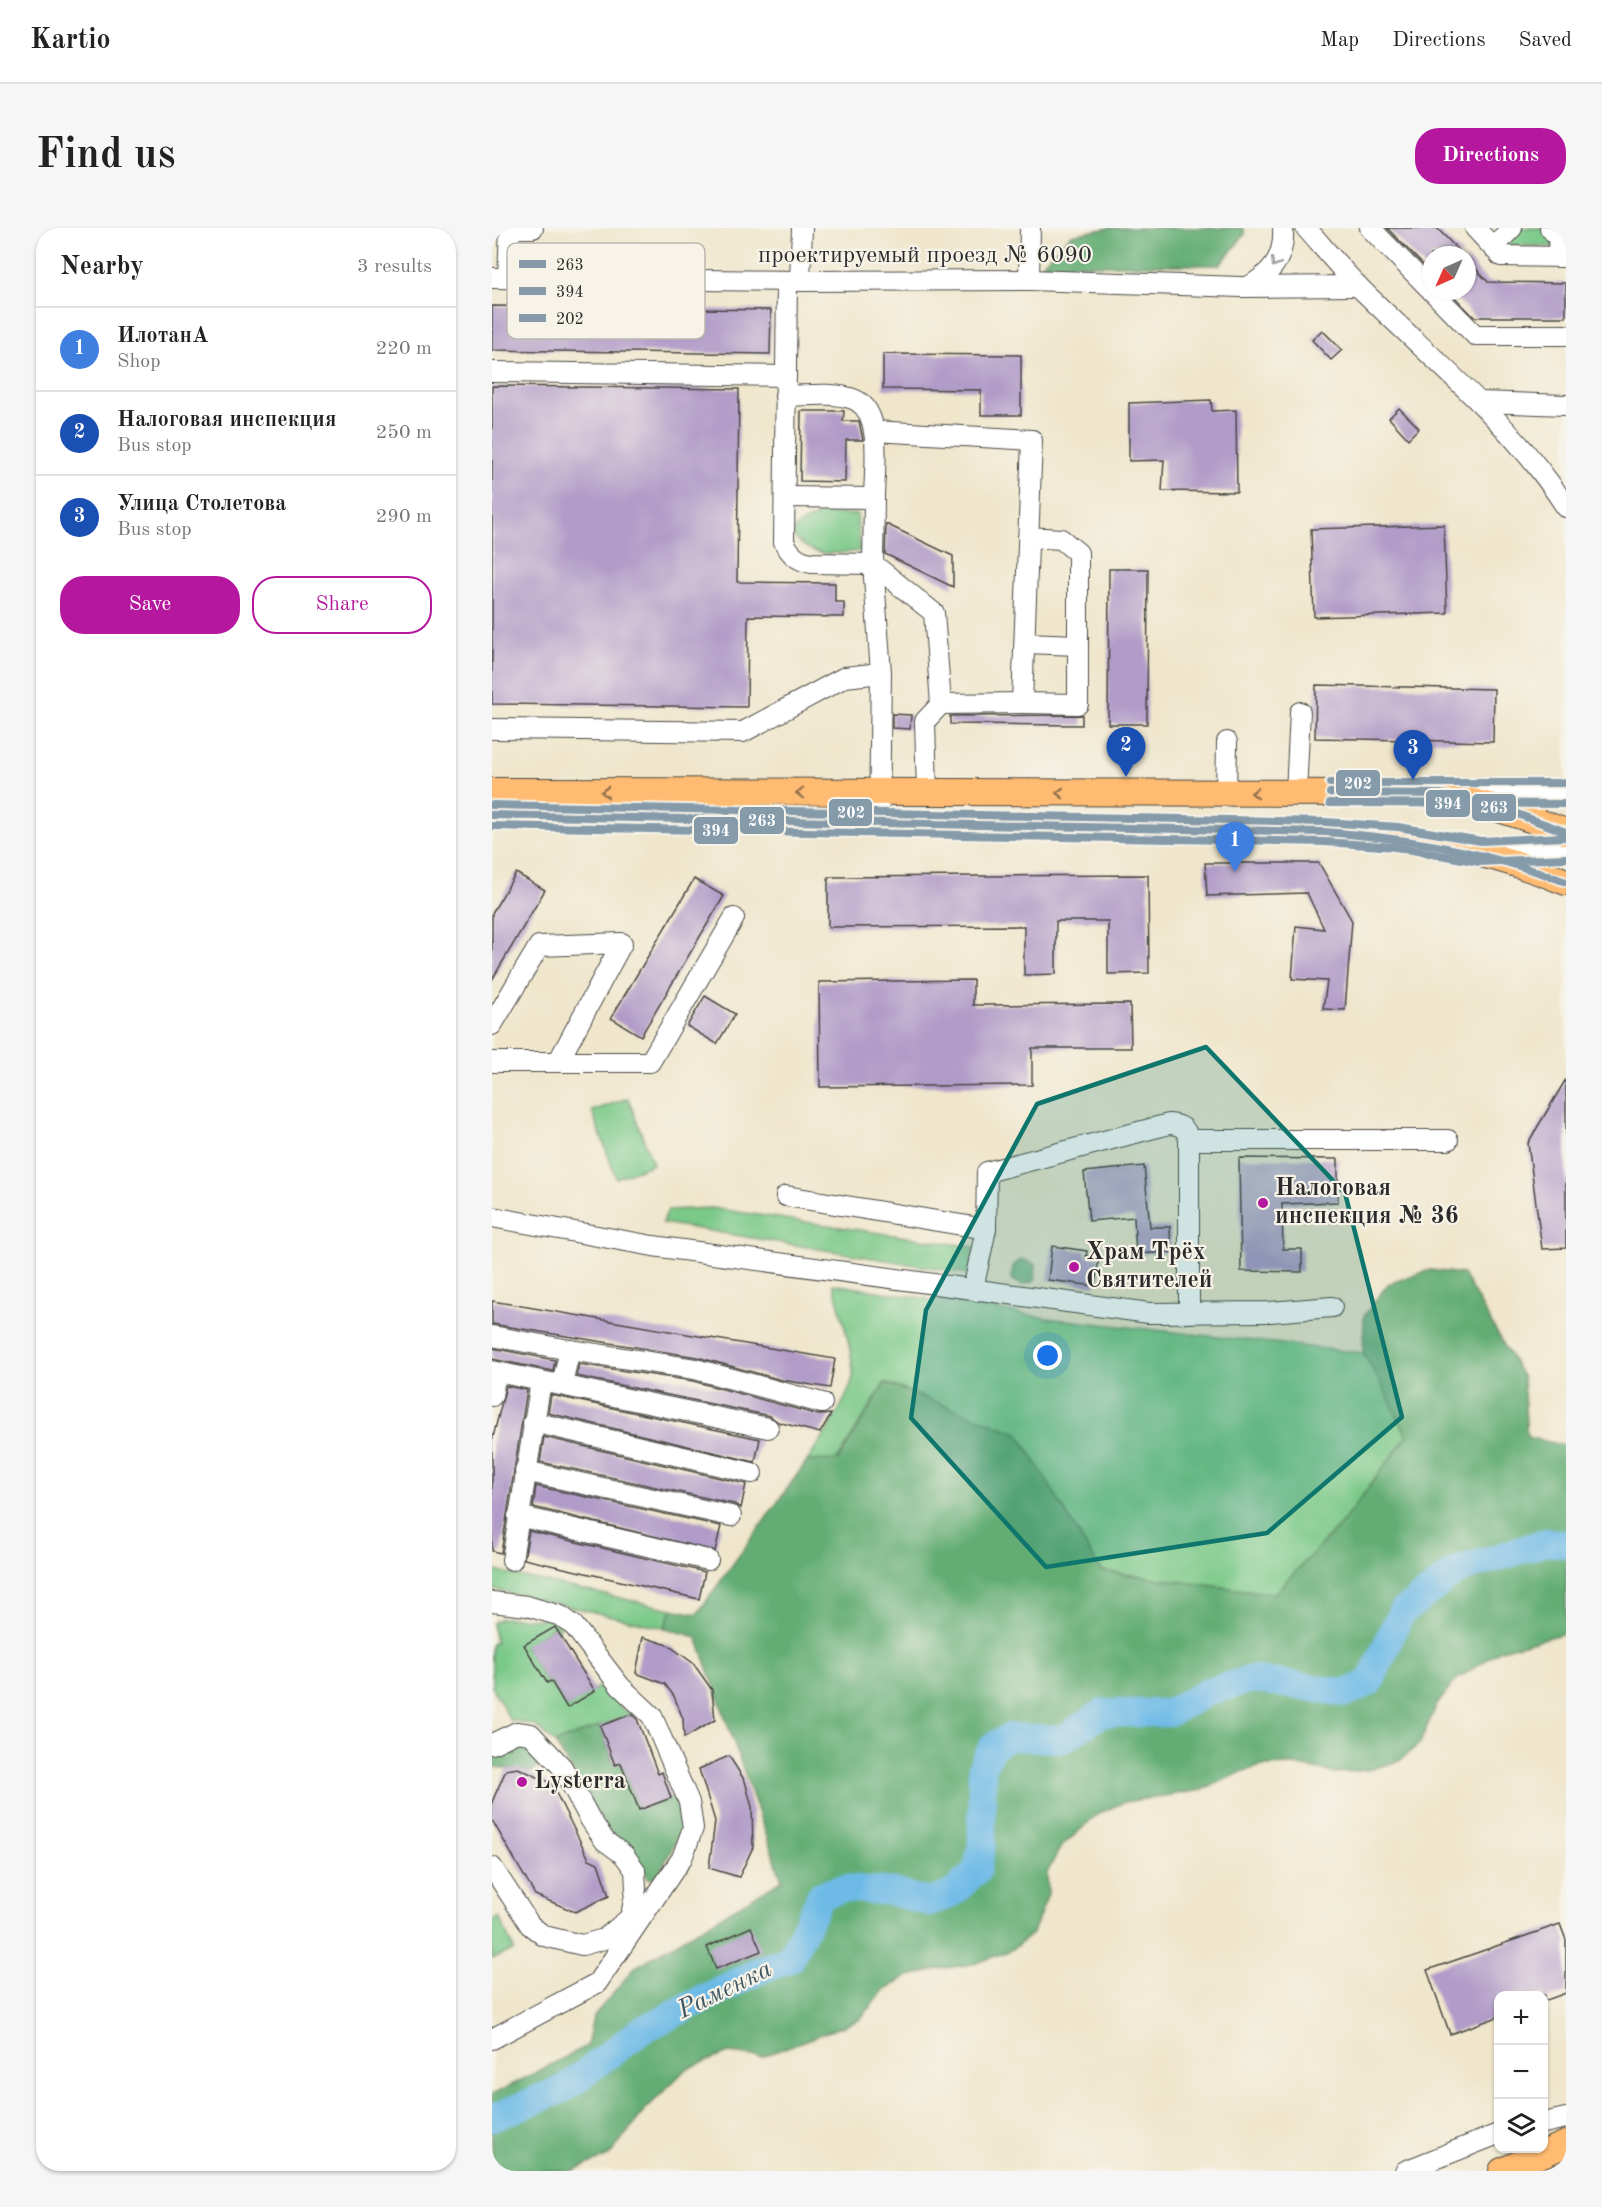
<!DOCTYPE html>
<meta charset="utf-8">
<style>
:root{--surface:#fff;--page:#f6f6f6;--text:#222;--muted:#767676;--line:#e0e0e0;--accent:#b5179e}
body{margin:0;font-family:"Old Standard TT",serif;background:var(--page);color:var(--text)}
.controls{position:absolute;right:18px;bottom:18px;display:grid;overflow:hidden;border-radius:12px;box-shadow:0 2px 4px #0004}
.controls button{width:54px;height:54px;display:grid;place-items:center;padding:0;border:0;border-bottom:2px solid var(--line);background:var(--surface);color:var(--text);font:30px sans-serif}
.compass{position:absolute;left:930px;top:18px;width:54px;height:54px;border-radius:50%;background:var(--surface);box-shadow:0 2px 4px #0004;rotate:225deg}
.you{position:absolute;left:556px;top:1128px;width:21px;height:21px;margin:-15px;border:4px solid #fff;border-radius:50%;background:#1a73e8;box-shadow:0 0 0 9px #1a73e833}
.badge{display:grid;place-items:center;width:39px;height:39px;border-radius:50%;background:var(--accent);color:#fff;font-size:20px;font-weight:700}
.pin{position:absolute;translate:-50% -50px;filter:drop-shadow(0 2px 3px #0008)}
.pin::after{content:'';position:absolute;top:32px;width:21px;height:18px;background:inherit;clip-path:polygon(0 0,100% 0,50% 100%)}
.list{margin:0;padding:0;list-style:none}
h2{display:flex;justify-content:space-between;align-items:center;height:78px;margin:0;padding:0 24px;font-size:26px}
h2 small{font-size:20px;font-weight:400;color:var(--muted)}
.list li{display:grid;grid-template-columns:39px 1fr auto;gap:18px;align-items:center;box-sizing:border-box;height:84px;padding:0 24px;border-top:2px solid var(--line)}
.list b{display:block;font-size:22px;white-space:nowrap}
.list p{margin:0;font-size:20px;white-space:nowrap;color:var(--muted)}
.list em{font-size:20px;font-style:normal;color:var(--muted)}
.actions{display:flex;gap:12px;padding:18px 24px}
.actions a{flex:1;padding:14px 0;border:2px solid var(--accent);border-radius:24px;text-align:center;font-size:21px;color:var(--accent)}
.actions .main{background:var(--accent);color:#fff}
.icon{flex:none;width:33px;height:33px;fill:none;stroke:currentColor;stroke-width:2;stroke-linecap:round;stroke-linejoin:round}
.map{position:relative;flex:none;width:1074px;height:1943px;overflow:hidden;border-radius:24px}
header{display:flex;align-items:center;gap:36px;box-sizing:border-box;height:84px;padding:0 30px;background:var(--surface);border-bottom:2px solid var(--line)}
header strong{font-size:28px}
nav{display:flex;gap:33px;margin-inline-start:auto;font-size:21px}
.intro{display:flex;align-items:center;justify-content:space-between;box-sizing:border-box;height:144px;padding:0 36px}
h1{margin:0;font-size:42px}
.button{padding:15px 27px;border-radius:24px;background:var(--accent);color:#fff;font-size:21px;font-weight:700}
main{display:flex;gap:36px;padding:0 36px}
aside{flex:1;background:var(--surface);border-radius:24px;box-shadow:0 2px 4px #0004}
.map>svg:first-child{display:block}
.green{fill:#7ac989;stroke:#527a5a;stroke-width:1.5}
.forest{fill:#63ad75;stroke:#476c50;stroke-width:1.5}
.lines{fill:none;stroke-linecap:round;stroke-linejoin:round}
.river{stroke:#6dbae7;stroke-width:28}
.building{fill:#b19bc8}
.minor-casing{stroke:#484743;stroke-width:22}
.major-casing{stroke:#484743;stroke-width:28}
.minor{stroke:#fff;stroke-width:20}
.major{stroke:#ffbb71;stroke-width:26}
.bus-1-casing{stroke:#f7f3e8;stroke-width:12}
.bus-2-casing{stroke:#f7f3e8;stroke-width:12}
.bus-3-casing{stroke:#f7f3e8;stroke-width:12}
.bus-1{stroke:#869baa;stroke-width:8}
.bus-2{stroke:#869baa;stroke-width:8}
.bus-3{stroke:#869baa;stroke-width:8}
.oneway{stroke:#a0a0a0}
.oneway2{stroke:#95734e}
.marked{fill:#0f766e;fill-opacity:0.2;stroke:#0f766e;stroke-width:4.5;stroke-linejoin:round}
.poi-dot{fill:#b5179e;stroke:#f7f3e8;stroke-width:2}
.labels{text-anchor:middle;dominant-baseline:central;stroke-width:4.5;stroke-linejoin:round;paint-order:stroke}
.street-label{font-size:24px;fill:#2b2b2b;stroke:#f7f3e8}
.poi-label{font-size:24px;font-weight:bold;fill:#2b2b2b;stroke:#f7f3e8;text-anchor:start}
.water-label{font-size:26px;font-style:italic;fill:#3f5663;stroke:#f7f3e8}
.key{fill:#f7f3e8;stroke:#bab7af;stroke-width:1.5}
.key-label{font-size:16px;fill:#2b2b2b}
.line-badge{stroke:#f7f3e8;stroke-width:2}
.badge-label{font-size:16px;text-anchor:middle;font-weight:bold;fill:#fff}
</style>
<header>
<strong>Kartio</strong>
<nav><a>Map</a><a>Directions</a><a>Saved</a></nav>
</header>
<div class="intro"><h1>Find us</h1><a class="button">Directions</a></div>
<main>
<aside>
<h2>Nearby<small>3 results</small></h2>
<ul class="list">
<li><span class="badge" style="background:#3f7fe0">1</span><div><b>ИлотанА</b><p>Shop</p></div><em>220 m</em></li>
<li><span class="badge" style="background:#1a4fb4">2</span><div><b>Налоговая инспекция</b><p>Bus stop</p></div><em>250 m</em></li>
<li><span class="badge" style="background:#1a4fb4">3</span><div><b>Улица Столетова</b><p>Bus stop</p></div><em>290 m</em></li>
</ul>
<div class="actions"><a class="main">Save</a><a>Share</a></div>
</aside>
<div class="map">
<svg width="1074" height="1943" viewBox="0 0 1074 1943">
<rect width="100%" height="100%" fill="#f7f3e8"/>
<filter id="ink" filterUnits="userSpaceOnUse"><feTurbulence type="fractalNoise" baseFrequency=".0167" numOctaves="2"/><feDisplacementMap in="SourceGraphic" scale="12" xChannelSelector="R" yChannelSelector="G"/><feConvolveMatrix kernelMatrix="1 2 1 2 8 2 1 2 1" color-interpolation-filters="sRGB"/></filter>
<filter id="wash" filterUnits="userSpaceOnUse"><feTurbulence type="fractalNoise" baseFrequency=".008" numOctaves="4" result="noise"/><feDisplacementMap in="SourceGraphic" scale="24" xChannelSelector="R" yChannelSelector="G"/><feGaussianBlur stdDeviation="1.35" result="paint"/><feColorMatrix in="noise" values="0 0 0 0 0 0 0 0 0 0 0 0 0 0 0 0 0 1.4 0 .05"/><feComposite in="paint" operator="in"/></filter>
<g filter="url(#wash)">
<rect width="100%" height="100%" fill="#efe6cc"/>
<g class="green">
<path d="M1026 0H1058L1066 19 1014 17Z"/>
<path d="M329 286H365L368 323C339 326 319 331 299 305L308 296Z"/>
<path d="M136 870 161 936 124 950 100 883Z"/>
<path d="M219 980 482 1019 477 1046 170 995 176 982Z"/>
<path d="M341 1056 555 1090 871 1125 891 1159 915 1208 850 1295 782 1366 609 1343 526 1205 393 1155 345 1232 315 1233C326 1218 360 1165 361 1147 362 1126 347 1078 341 1056Z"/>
<path d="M0 1342 3 1343 180 1381 172 1400 0 1361Z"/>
<path d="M9 1390 59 1391 70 1396 66 1403 63 1398 32 1418 55 1455 59 1453 75 1480 109 1457 131 1482 143 1485 63 1515 42 1497 18 1492 0 1458V1416L4 1414 0 1395Z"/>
<path d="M7 1689 22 1722 0 1731V1693Z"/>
</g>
<g class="forest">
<path d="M618 0H751L753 6 728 37H549L579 7Z"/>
<path d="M530 1031 544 1037 543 1053 530 1057 519 1051 521 1038Z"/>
<path d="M938 1042 971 1046 1031 1150 1035 1209 1074 1218V1405L1009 1422 964 1452 944 1478 928 1515 907 1533 876 1542 843 1545 802 1537 770 1538 752 1543 710 1562 633 1574 607 1585 568 1620 555 1645 556 1666 541 1705 519 1722 482 1736 441 1742 414 1749 393 1761 367 1792 269 1829 237 1825 194 1841 153 1882 117 1928 79 1943H0V1867L95 1818 101 1789 142 1740 290 1652 205 1409 172 1400 180 1381 205 1386 315 1233 346 1232 393 1155 526 1205 609 1343 782 1366 850 1295 915 1208 891 1159 871 1125 872 1088 896 1056Z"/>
<path d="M108 1498 122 1537 129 1535 147 1581 179 1570 190 1572 192 1598 165 1649 156 1651 151 1641 121 1611 63 1515Z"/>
<path d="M21 1514 42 1520 50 1535 38 1545C25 1539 14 1542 0 1538V1525Z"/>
</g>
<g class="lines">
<path class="river" d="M0 1890 73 1860 148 1803 270 1741 298 1731 329 1667 353 1660 401 1664 437 1674 460 1666 485 1642 490 1616V1539L501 1518 517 1509 571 1511 610 1485H677L715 1464 760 1451 854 1465 878 1454 909 1385 966 1342 1054 1314 1074 1316"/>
</g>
<g id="blocks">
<g class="building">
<path d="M895 0H945L971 27H939V45Z"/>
<path d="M975 31 996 54 1074 55V89H982L957 63H975Z"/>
<path d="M0 78 279 82 278 126 0 122Z"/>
<path d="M830 102 850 122 839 132 820 112Z"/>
<path d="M391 126 529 127V187H489V162L391 161Z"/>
<path d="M0 158 247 161 245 354 343 355V374H352V389L256 388 255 479 0 476Z"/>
<path d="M719 172 720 183 744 182 745 264 670 263 672 232 637 233V175Z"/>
<path d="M907 180 927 200 916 211 897 190Z"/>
<path d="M309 183H352L351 193H367L371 212H354L353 254 308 253Z"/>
<path d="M394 296 461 328V359L393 326Z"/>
<path d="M952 297 955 385 822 389 819 301Z"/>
<path d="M617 341H656L655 496H616Z"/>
<path d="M824 457 1002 461 1001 514 823 510Z"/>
<path d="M400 486 419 487 418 501 400 500Z"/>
<path d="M590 487V497L458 496V488Z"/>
<path d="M713 635H827L860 693 853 782 831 781 835 753 800 751 804 698 832 701 815 665 715 668Z"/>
<path d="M24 645 53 662 0 752V685Z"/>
<path d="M656 647 657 745 616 746V693H564V746L532 747V698L336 699V649Z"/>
<path d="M202 651 232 668 149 808 119 790Z"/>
<path d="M481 752V777L638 776 639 820H540V857L328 859 327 754Z"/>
<path d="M213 768 243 786 225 816 195 798Z"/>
<path d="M1074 851V1020L1050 1021 1036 915Z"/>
<path d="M747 930 846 931V974L790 976 791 1021H810V1044L749 1043Z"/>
<path d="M652 938 658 999H678L679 1024 644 1026 642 989 597 993 592 944Z"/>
<path d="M560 1018 595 1023 594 1028 607 1029 603 1058 556 1052Z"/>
<path d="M0 1073 343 1131 338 1160 290 1152 205 1129 0 1096Z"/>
<path d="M0 1120 63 1132 61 1143 0 1131Z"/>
<path d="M87 1136 201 1153 327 1187 339 1186 328 1205 286 1194 278 1188 84 1148Z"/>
<path d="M14 1158 35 1162 9 1325 0 1323V1213Z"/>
<path d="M59 1167 268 1211 263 1234 56 1185Z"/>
<path d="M52 1209 254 1256 249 1280 242 1276 48 1234Z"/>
<path d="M44 1258 229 1298 223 1323 41 1279Z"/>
<path d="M37 1303 213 1344 207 1371 32 1331Z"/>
<path d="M63 1399 103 1463 75 1480 59 1453 55 1455 32 1417Z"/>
<path d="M151 1409 176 1417 201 1435 220 1462 223 1492 192 1510 191 1491 182 1468 173 1456 144 1445Z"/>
<path d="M140 1486 145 1491 166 1546 170 1544 179 1570 147 1582 129 1535 123 1537 108 1498Z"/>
<path d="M237 1528 253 1553 260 1579 261 1619 247 1649 217 1640 223 1593 207 1541Z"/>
<path d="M26 1540 59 1555 97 1631 106 1635 117 1668 83 1684 43 1667 0 1592V1574L14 1542Z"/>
<path d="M1068 1696 1074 1712V1765L1052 1773V1767H1006V1789L958 1806 935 1742Z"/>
<path d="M259 1699 269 1723 224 1741 215 1719Z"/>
</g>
</g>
</g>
<g filter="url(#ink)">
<use href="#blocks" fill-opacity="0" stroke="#484743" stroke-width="1.5"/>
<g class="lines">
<g class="minor-casing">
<g id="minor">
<path d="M19 0H41"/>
<path d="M814 0C831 19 848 40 866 58 938 130 1018 192 1074 279"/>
<path d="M878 0 939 62"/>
<path d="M983 0 1009 28 1074 29"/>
<path d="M1058 0 1066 9 1067 29"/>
<path d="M1008 12 1020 0"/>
<path d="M0 50 308 53 537 52 749 59 866 58"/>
<path d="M16 50 18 0"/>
<path d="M537 52 538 0"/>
<path d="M295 53 292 314C299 327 306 333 320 335L381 336 442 385 449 476 530 475"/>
<path d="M308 53 310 0"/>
<path d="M756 59C780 45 793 29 791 0"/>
<path d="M940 63 983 107H1074"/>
<path d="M0 144 294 148"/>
<path d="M293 168C314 168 338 164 358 170 393 179 382 241 382 270"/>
<path d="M988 174 1074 177"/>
<path d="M382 203 540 212 530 475 586 476V325L569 311 536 309"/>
<path d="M293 269 382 270 381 336 389 445 387 594"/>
<path d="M533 415 586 417"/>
<path d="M0 501 251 504 353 449 389 445"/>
<path d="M435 565 433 493 449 476"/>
<path d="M734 565 735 514"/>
<path d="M804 565 808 484"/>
<path d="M975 566H1074"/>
<path d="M997 624 1074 619"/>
<path d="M0 797 47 718 130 715 66 834H0"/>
<path d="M66 834H158L242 690"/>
<path d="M294 968 494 1001 483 1052 484 1063"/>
<path d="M0 989 161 1018 657 1085 778 1084 840 1079"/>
<path d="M494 1001 495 944 677 896C690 897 694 900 697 912"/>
<path d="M697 1085V912H956"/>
<path d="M0 1108 78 1122"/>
<path d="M0 1143 49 1153"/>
<path d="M70 1155 78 1122 203 1141 330 1175"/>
<path d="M0 1168 4 1144"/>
<path d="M41 1194 260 1245"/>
<path d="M33 1243 239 1288"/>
<path d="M26 1288 216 1332"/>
<path d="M20 1332 49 1153 276 1200"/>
<path d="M0 1374 35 1378 69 1388 82 1398 128 1458 160 1488 197 1574 201 1600 190 1630 105 1755 0 1811"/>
<path d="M0 1516 25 1504 39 1506 70 1539 98 1591 113 1613 132 1627 143 1642 144 1661 136 1704"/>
<path d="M0 1639 38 1697 52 1708 90 1717 112 1711 139 1689"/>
<path d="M1052 1895 1074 1890"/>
<path d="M913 1943 1006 1906"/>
</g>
</g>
<g class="major-casing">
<g id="major">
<path d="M0 563 917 565C972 567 1023 585 1074 604"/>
<path d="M0 587 833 604C918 609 995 621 1074 654"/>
<path d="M1010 1943 1074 1916"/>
</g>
</g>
<use href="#minor" class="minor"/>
<use href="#major" class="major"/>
<g class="bus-1-casing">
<g id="bus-1">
<path d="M838 565 948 566 1017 583 1074 604"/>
<path d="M0 587 833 604C917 610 996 624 1074 654"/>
</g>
</g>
<g class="bus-2-casing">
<g id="bus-2">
<path d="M838 575 1074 576"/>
<path d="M0 598 833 614 903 619 987 634 1074 630"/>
</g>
</g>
<g class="bus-3-casing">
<g id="bus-3">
<path d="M838 555H1074"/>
<path d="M0 577 833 594 906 599 989 613 1073 609"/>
</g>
</g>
<use href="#bus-1" class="bus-1"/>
<use href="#bus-2" class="bus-2"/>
<use href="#bus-3" class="bus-3"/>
</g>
<defs><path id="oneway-chevron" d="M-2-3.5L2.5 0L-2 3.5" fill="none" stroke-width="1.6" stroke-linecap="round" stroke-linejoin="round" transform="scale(1.5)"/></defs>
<use class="oneway" href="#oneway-chevron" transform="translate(783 35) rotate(121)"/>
<g class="oneway2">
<use href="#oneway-chevron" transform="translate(113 564) rotate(-180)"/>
<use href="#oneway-chevron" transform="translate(308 565) rotate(-180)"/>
<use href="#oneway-chevron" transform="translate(568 565) rotate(180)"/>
<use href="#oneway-chevron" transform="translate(763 565) rotate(180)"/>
</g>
</g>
<path class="marked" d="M714 819 853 965 910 1189 775 1305 554 1339 419 1190 434 1082 545 876Z"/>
<g class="poi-dot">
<circle cx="771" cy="975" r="6"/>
<circle cx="582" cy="1039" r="6"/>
<circle cx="30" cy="1554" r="6"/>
</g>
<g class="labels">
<g class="street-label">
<text x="433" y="28">проектируемый проезд № 6090</text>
</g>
<g class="poi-label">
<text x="783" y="961">Налоговая<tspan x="783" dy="28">инспекция № 36</tspan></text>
<text x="594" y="1025">Храм Трёх<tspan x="594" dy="28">Святителей</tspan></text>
<text x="42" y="1554">Lysterra</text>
</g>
<g class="water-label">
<text transform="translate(233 1762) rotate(-26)">Раменка</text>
</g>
</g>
<rect x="15" y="15" width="198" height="96" rx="9" class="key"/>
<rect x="27" y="32" width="27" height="8" fill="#869baa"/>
<rect x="27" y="59" width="27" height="8" fill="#869baa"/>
<rect x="27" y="86" width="27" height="8" fill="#869baa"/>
<g class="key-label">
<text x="64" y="42">263</text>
<text x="64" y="69">394</text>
<text x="64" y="96">202</text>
</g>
<g class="line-badge">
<rect x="843" y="541" width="46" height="28" rx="6" fill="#869baa"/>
<rect x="933" y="561" width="46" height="29" rx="6" fill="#869baa"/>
<rect x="979" y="565" width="46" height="29" rx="6" fill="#869baa"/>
<rect x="336" y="570" width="45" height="29" rx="6" fill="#869baa"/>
<rect x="247" y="578" width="46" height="29" rx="6" fill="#869baa"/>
<rect x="201" y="588" width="46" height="29" rx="6" fill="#869baa"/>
</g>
<g class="badge-label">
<text x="866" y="561">202</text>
<text x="956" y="581">394</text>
<text x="1002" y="585">263</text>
<text x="359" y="590">202</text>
<text x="270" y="598">263</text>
<text x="224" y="608">394</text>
</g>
</svg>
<div class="controls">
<button>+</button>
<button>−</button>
<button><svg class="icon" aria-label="layers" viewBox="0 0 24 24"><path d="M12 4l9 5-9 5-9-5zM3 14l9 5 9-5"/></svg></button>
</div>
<svg class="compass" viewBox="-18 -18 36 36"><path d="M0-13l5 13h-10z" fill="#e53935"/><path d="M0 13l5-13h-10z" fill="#767676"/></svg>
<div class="you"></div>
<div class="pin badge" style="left:743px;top:644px;background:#3f7fe0">1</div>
<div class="pin badge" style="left:634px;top:549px;background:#1a4fb4">2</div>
<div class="pin badge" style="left:921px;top:552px;background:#1a4fb4">3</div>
</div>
</main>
